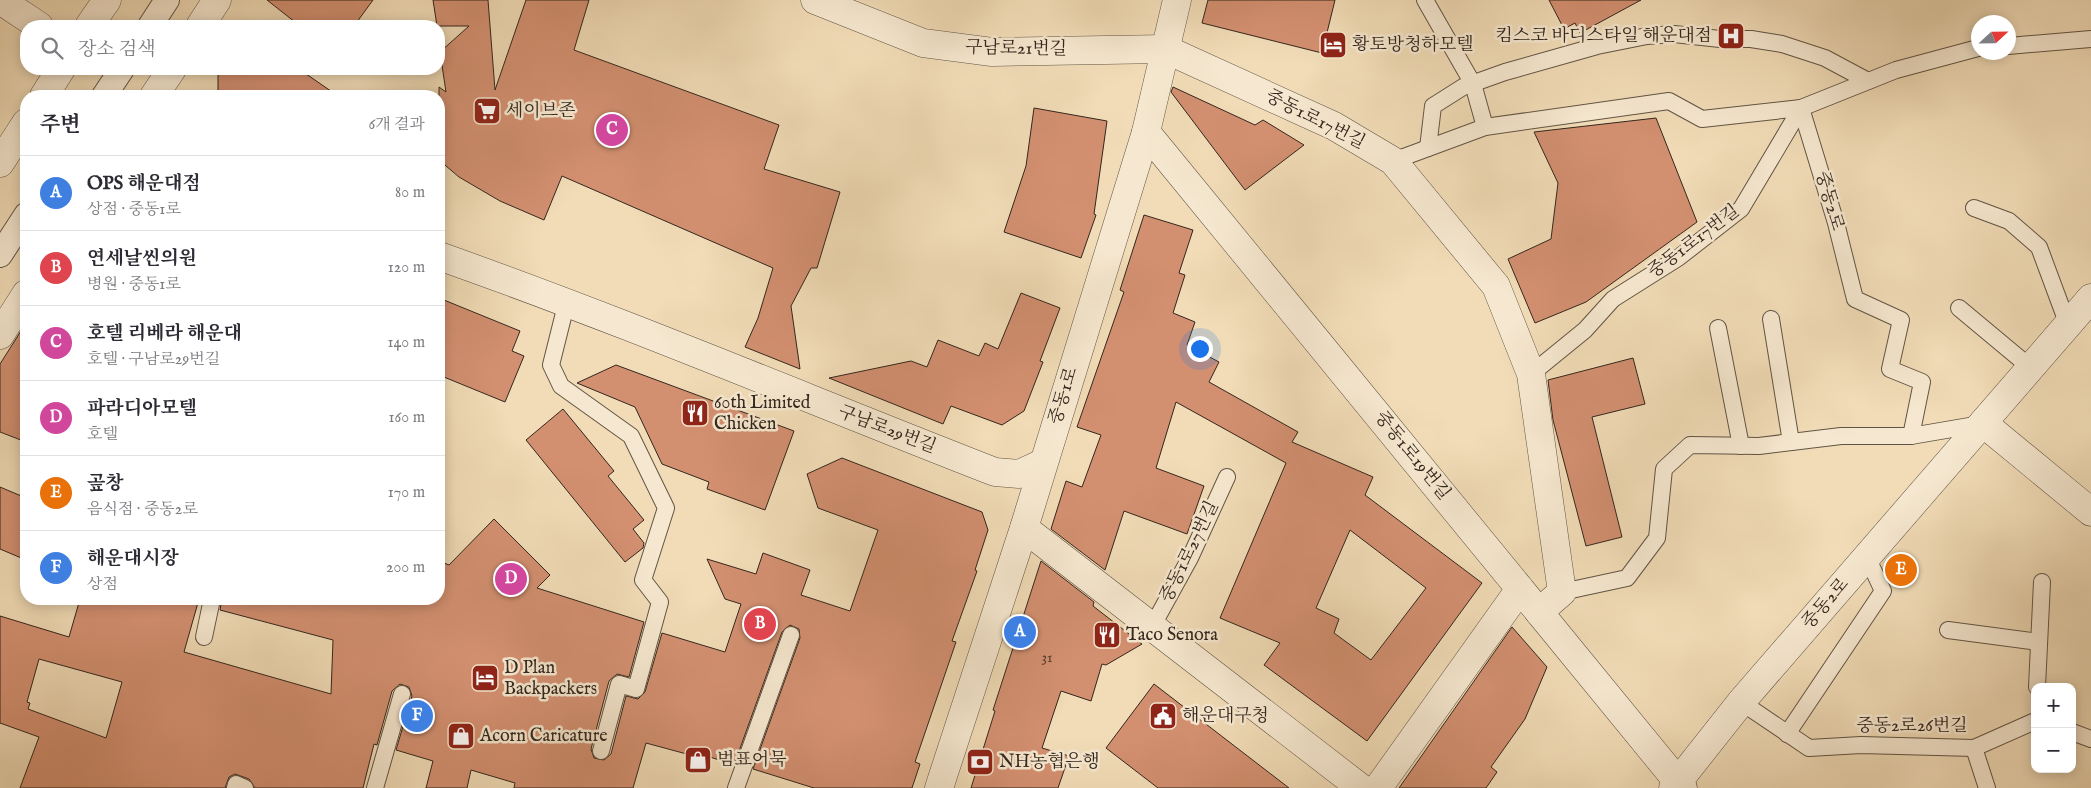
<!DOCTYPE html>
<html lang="ko">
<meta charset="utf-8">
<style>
:root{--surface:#fff;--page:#f2f2f3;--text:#2b2b33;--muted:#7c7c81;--line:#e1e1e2;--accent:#8f2418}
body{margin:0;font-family:"IM FELL English","Noto Serif KR",serif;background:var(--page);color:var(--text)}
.controls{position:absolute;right:15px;bottom:15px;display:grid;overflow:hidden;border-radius:10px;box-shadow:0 2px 12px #0003}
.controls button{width:45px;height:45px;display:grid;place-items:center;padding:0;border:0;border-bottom:1px solid var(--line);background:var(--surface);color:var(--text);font:25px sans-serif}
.compass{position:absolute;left:1971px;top:15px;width:45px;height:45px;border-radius:50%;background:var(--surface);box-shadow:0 2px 12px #0003;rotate:68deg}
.you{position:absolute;left:1199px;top:348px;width:18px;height:18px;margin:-12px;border:4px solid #fff;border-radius:50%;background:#1a73e8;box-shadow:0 0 0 8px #1a73e833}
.badge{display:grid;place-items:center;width:32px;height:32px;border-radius:50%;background:var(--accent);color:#fff;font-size:16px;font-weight:700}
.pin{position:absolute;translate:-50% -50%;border:2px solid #fff;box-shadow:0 1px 5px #0006}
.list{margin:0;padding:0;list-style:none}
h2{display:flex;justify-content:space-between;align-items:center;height:65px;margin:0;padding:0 20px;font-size:21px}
h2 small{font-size:16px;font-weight:400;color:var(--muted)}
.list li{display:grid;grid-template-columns:32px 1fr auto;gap:15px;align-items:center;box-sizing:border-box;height:75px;padding:0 20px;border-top:1px solid var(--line)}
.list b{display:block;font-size:19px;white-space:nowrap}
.list p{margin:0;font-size:16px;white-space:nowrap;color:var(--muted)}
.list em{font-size:16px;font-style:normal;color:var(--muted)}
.icon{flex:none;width:28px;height:28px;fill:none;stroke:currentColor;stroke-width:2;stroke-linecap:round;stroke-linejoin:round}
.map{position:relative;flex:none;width:2091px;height:788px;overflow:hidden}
.search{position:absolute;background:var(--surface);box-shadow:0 2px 12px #0003;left:20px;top:20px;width:425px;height:55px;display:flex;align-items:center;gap:12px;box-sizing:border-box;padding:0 18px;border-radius:20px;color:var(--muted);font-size:19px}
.panel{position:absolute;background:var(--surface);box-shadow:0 2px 12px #0003;left:20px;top:90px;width:425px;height:515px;border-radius:20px}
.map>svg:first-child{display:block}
.building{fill:#d39071;stroke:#33261d;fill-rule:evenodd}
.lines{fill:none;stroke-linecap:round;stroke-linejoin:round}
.service-casing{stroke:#625444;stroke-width:18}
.pedestrian-casing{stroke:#625444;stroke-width:26}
.minor-casing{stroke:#625444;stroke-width:29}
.service{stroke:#f6e8d0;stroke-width:16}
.pedestrian{stroke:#f6e8d0;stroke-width:24}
.minor{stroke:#f6e8d0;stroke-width:28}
.labels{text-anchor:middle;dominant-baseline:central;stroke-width:5;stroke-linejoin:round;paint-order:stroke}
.number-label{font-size:15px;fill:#5b4032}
.poi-label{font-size:18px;fill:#33261d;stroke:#f6e8d0;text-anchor:start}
.street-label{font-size:18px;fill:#33261d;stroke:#f6e8d0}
</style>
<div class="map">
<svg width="2091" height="788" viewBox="0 0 2091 788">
<rect width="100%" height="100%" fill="#f1dcb7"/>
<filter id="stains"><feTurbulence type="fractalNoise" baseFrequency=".004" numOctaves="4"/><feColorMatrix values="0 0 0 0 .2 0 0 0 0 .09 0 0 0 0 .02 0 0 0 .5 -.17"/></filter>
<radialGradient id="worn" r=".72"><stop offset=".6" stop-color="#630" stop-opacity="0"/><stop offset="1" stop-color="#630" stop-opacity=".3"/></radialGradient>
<g class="building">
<path d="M267 0H373L354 26H300Z"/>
<path d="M433 0H488L495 90 526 0H589L574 50 779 125 764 169 840 192 817 268H811L791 306 800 369 745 347 758 318 773 268 562 176 544 220 500 201 459 177 439 160V87L446 92 440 52 469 26H437Z"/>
<path d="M1208 0H1335L1322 53 1202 23Z"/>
<path d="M1549 0H1641L1580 33 1575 23 1564 29Z"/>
<path d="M218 69H299L338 96H218Z"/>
<path d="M1173 87 1255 125 1263 120 1304 145 1245 190 1171 92Z"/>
<path d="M1034 108 1107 121 1094 214 1096 215 1081 258 1004 232 1026 166Z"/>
<path d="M1656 118 1697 222 1586 302 1535 323 1508 259 1551 239 1558 183 1534 132Z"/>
<path d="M1144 215 1193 230 1179 273 1185 275 1173 313 1195 322 1187 345 1219 362 1209 382 1298 432 1292 442 1373 477 1365 495 1482 583 1367 741 1264 665 1280 643 1220 618 1286 463 1176 402 1156 468 1204 486 1187 534 1124 511 1105 570 1051 529 1066 481 1082 487 1101 435 1077 427 1124 292 1120 290ZM1350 530 1426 588 1371 660 1334 633 1339 619 1316 608Z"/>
<path d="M1021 293 1060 308 1040 361 1043 362 1024 411 1002 425 951 406 943 424 829 378 911 361 927 367 938 340 979 356 985 343 998 349Z"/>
<path d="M439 298 520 331 512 351 524 356 505 402 439 375Z"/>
<path d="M26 323V442L0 432V364Z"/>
<path d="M1633 358 1645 404 1592 417 1622 537 1586 546 1553 420 1548 380Z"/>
<path d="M616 365 794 431 765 510 707 489 709 482 662 464 635 407 577 383Z"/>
<path d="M563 409 614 471 608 476 644 520 633 529 644 543 643 548 625 562 526 440Z"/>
<path d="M842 458 982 512 988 530 975 570 977 571 952 641 956 642 915 762 920 764 912 788H814L753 769 800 638 799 629 790 625 782 632 734 765 695 752 694 756 646 743 633 788H514L515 783 471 770 467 788H426L433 761 396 750 412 696 409 687 400 684 392 691 377 745 374 744 363 788H255L249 779 235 774 229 777 225 788H20L39 737 0 723V616L69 637 80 599H199L184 652 331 694 333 640 220 610 222 599H439V561L449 565 494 519 550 575 537 588 644 622 629 677 617 674 609 681 591 749 594 758 604 760 611 754 626 696 638 699 645 692 662 633 725 652 741 604 725 599 707 559 756 574 763 553 810 570 801 595 850 611 878 530 818 508 807 474ZM39 659 122 682 106 738 28 709 30 703 27 702Z"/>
<path d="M0 487 26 498V560L0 549Z"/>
<path d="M1041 561 1094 602 1093 606 1142 644 1106 665 1102 664 1091 701 1061 691 1042 748 1069 756 1058 788H971L995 711 993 710Z"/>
<path d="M1512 627 1547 667 1525 719 1491 767 1497 772 1486 788H1399Z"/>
<path d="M1154 684 1289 788H1158L1106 748Z"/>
</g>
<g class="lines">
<g class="service-casing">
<g id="service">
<path d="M1425 0 1473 84 1485 127"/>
<path d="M2008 46 2091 39"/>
<path d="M1428 148 1433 106 1463 87 1505 72 1597 46 1647 36 1674 34 1720 39H1751L1782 44 1825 58 1868 81"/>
<path d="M1393 161 1485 127 1669 101 1702 119 1801 108 1836 223 1855 299 1901 320 1890 369 1922 382 1911 436 1981 424"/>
<path d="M1974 208 2009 221 2039 247 2068 325"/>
<path d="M567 301 551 365 561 386 631 436 666 508 643 580 660 602 636 689 619 684 601 751"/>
<path d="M1959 308 2031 368"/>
<path d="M1771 319 1791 442"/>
<path d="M1718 328 1741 446"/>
<path d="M1531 374 1585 330 1613 299 1678 258 1741 209 1801 108 1896 70 1978 48"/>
<path d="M1562 592 1627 578 1657 538 1664 469 1690 445 1759 446 1841 436H1911"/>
<path d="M1152 627 1190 558 1227 477"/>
<path d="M1948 630 2039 642"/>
<path d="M204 637 212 599"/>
<path d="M2037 687 2042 582"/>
<path d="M1741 702 1809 748 1861 745 1974 748 2035 721"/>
<path d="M2072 732 2091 739"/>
<path d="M1787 734 1883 591 1867 557"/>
<path d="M1974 748 1987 788"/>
<path d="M235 788 236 784 245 788"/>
<path d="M375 788 402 694"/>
<path d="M736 788 791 635"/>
</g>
</g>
<g class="pedestrian-casing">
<g id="pedestrian">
<path d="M150 26 167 0"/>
<path d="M104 96 122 69"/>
<path d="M0 255 26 215"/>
</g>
</g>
<g class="minor-casing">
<g id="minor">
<path d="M0 0 39 26"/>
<path d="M815 0 923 43 992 52 1165 49 1334 126 1393 161 1496 286 1531 374 1562 592 1539 612"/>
<path d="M89 26 107 0"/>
<path d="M200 26 217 0"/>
<path d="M44 96 61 69"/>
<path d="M154 96 172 69"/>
<path d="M1146 132 1683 788"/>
<path d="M0 163 26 123"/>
<path d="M439 256C626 322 810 400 995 472L1019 474 1043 463"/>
<path d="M0 335 26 294"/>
<path d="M1983 423 2091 512"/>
<path d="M1024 528 1361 788"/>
<path d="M939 788 1024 528 1146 132 1177 0"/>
<path d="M1378 788 1520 589"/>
<path d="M1673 788 1741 702 2091 298"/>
</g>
</g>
<use href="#service" class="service"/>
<use href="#pedestrian" class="pedestrian"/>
<use href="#minor" class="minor"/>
</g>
<defs>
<g id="hospital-square" transform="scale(1.4375)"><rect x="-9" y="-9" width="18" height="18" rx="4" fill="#8f2418" stroke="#f6e8d0"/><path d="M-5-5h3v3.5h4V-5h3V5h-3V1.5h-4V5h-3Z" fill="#fff"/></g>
<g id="hotel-square" transform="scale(1.4375)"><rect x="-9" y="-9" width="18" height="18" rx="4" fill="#8f2418" stroke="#f6e8d0"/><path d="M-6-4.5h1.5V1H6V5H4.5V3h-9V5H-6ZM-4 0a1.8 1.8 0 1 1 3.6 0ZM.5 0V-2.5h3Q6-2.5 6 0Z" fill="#fff"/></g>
<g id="supermarket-square" transform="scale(1.4375)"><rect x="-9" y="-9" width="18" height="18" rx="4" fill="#8f2418" stroke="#f6e8d0"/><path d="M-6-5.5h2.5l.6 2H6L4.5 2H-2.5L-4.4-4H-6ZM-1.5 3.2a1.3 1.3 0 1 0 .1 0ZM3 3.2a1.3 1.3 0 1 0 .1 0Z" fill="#fff"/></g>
<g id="restaurant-square" transform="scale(1.4375)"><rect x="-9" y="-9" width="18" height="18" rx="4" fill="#8f2418" stroke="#f6e8d0"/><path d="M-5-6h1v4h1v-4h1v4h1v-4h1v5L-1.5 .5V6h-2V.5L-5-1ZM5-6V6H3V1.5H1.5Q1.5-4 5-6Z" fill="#fff"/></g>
<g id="civic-square" transform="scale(1.4375)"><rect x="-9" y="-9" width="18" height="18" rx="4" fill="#8f2418" stroke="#f6e8d0"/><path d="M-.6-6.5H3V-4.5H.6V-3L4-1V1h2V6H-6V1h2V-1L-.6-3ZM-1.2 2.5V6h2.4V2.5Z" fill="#fff"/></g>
<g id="shop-square" transform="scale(1.4375)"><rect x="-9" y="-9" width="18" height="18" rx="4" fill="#8f2418" stroke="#f6e8d0"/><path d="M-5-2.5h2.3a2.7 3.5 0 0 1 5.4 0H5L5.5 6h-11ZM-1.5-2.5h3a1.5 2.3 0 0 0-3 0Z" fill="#fff"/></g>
<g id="bank-square" transform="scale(1.4375)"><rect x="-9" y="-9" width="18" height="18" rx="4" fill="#8f2418" stroke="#f6e8d0"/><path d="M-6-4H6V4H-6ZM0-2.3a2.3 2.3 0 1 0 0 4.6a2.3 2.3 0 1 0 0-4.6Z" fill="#fff"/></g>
</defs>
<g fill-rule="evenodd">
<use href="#hospital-square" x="1731" y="36"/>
<use href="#hotel-square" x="1333" y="45"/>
<use href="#supermarket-square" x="487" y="111"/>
<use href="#restaurant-square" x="695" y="413"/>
<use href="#restaurant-square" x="1107" y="635"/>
<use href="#hotel-square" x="485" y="678"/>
<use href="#civic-square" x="1163" y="716"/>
<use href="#shop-square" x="461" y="736"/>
<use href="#shop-square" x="698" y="760"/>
<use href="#bank-square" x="980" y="762"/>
</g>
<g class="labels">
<g class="number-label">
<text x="1047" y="657">31</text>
</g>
<g class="poi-label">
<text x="1712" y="36" text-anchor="end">킴스코 바디스타일 해운대점</text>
<text x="1352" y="45">황토방청하모텔</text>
<text x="506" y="111">세이브존</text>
<text x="714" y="403">60th Limited<tspan x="714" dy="21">Chicken</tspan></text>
<text x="1126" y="635">Taco Senora</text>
<text x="504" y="668">D Plan<tspan x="504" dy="21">Backpackers</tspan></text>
<text x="1182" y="716">해운대구청</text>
<text x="480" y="736">Acorn Caricature</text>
<text x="717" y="760">범표어묵</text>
<text x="999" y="762">NH농협은행</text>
</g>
<g class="street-label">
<text transform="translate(1016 49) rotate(1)">구남로21번길</text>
<text transform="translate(1315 120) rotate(27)">중동1로17번길</text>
<text transform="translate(1829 201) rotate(74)">중동2로</text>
<text transform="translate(1694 242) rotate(-37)">중동1로17번길</text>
<text transform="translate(1064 396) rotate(-73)">중동1로</text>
<text transform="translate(887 430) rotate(21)">구남로29번길</text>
<text transform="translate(1412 456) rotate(51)">중동1로19번길</text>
<text transform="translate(1190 552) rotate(-64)">중동1로27번길</text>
<text transform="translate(1826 604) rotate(-49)">중동2로</text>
<text x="1912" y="726">중동2로26번길</text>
</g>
</g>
<rect width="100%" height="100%" filter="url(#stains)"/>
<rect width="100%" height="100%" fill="url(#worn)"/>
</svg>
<div class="controls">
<button>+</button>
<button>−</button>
</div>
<svg class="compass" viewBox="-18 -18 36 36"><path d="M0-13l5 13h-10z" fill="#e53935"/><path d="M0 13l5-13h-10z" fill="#7c7c81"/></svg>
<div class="you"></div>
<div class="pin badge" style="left:1020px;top:632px;background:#3f7fe0">A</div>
<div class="pin badge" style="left:760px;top:624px;background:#e0444e">B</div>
<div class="pin badge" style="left:612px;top:130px;background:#d1479c">C</div>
<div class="pin badge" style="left:511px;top:579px;background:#d1479c">D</div>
<div class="pin badge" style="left:1901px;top:570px;background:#e8710a">E</div>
<div class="pin badge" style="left:417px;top:716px;background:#3f7fe0">F</div>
<div class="search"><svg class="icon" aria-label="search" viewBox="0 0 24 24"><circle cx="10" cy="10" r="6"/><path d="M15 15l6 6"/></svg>장소 검색</div>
<section class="panel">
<h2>주변<small>6개 결과</small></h2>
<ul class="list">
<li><span class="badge" style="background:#3f7fe0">A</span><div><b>OPS 해운대점</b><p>상점 · 중동1로</p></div><em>80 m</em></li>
<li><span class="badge" style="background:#e0444e">B</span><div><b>연세날씬의원</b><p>병원 · 중동1로</p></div><em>120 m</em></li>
<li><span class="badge" style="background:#d1479c">C</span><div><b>호텔 리베라 해운대</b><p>호텔 · 구남로29번길</p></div><em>140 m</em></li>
<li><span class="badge" style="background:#d1479c">D</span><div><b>파라디아모텔</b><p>호텔</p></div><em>160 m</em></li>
<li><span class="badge" style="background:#e8710a">E</span><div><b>곺창</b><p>음식점 · 중동2로</p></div><em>170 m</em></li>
<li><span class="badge" style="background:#3f7fe0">F</span><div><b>해운대시장</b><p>상점</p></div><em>200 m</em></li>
</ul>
</section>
</div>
